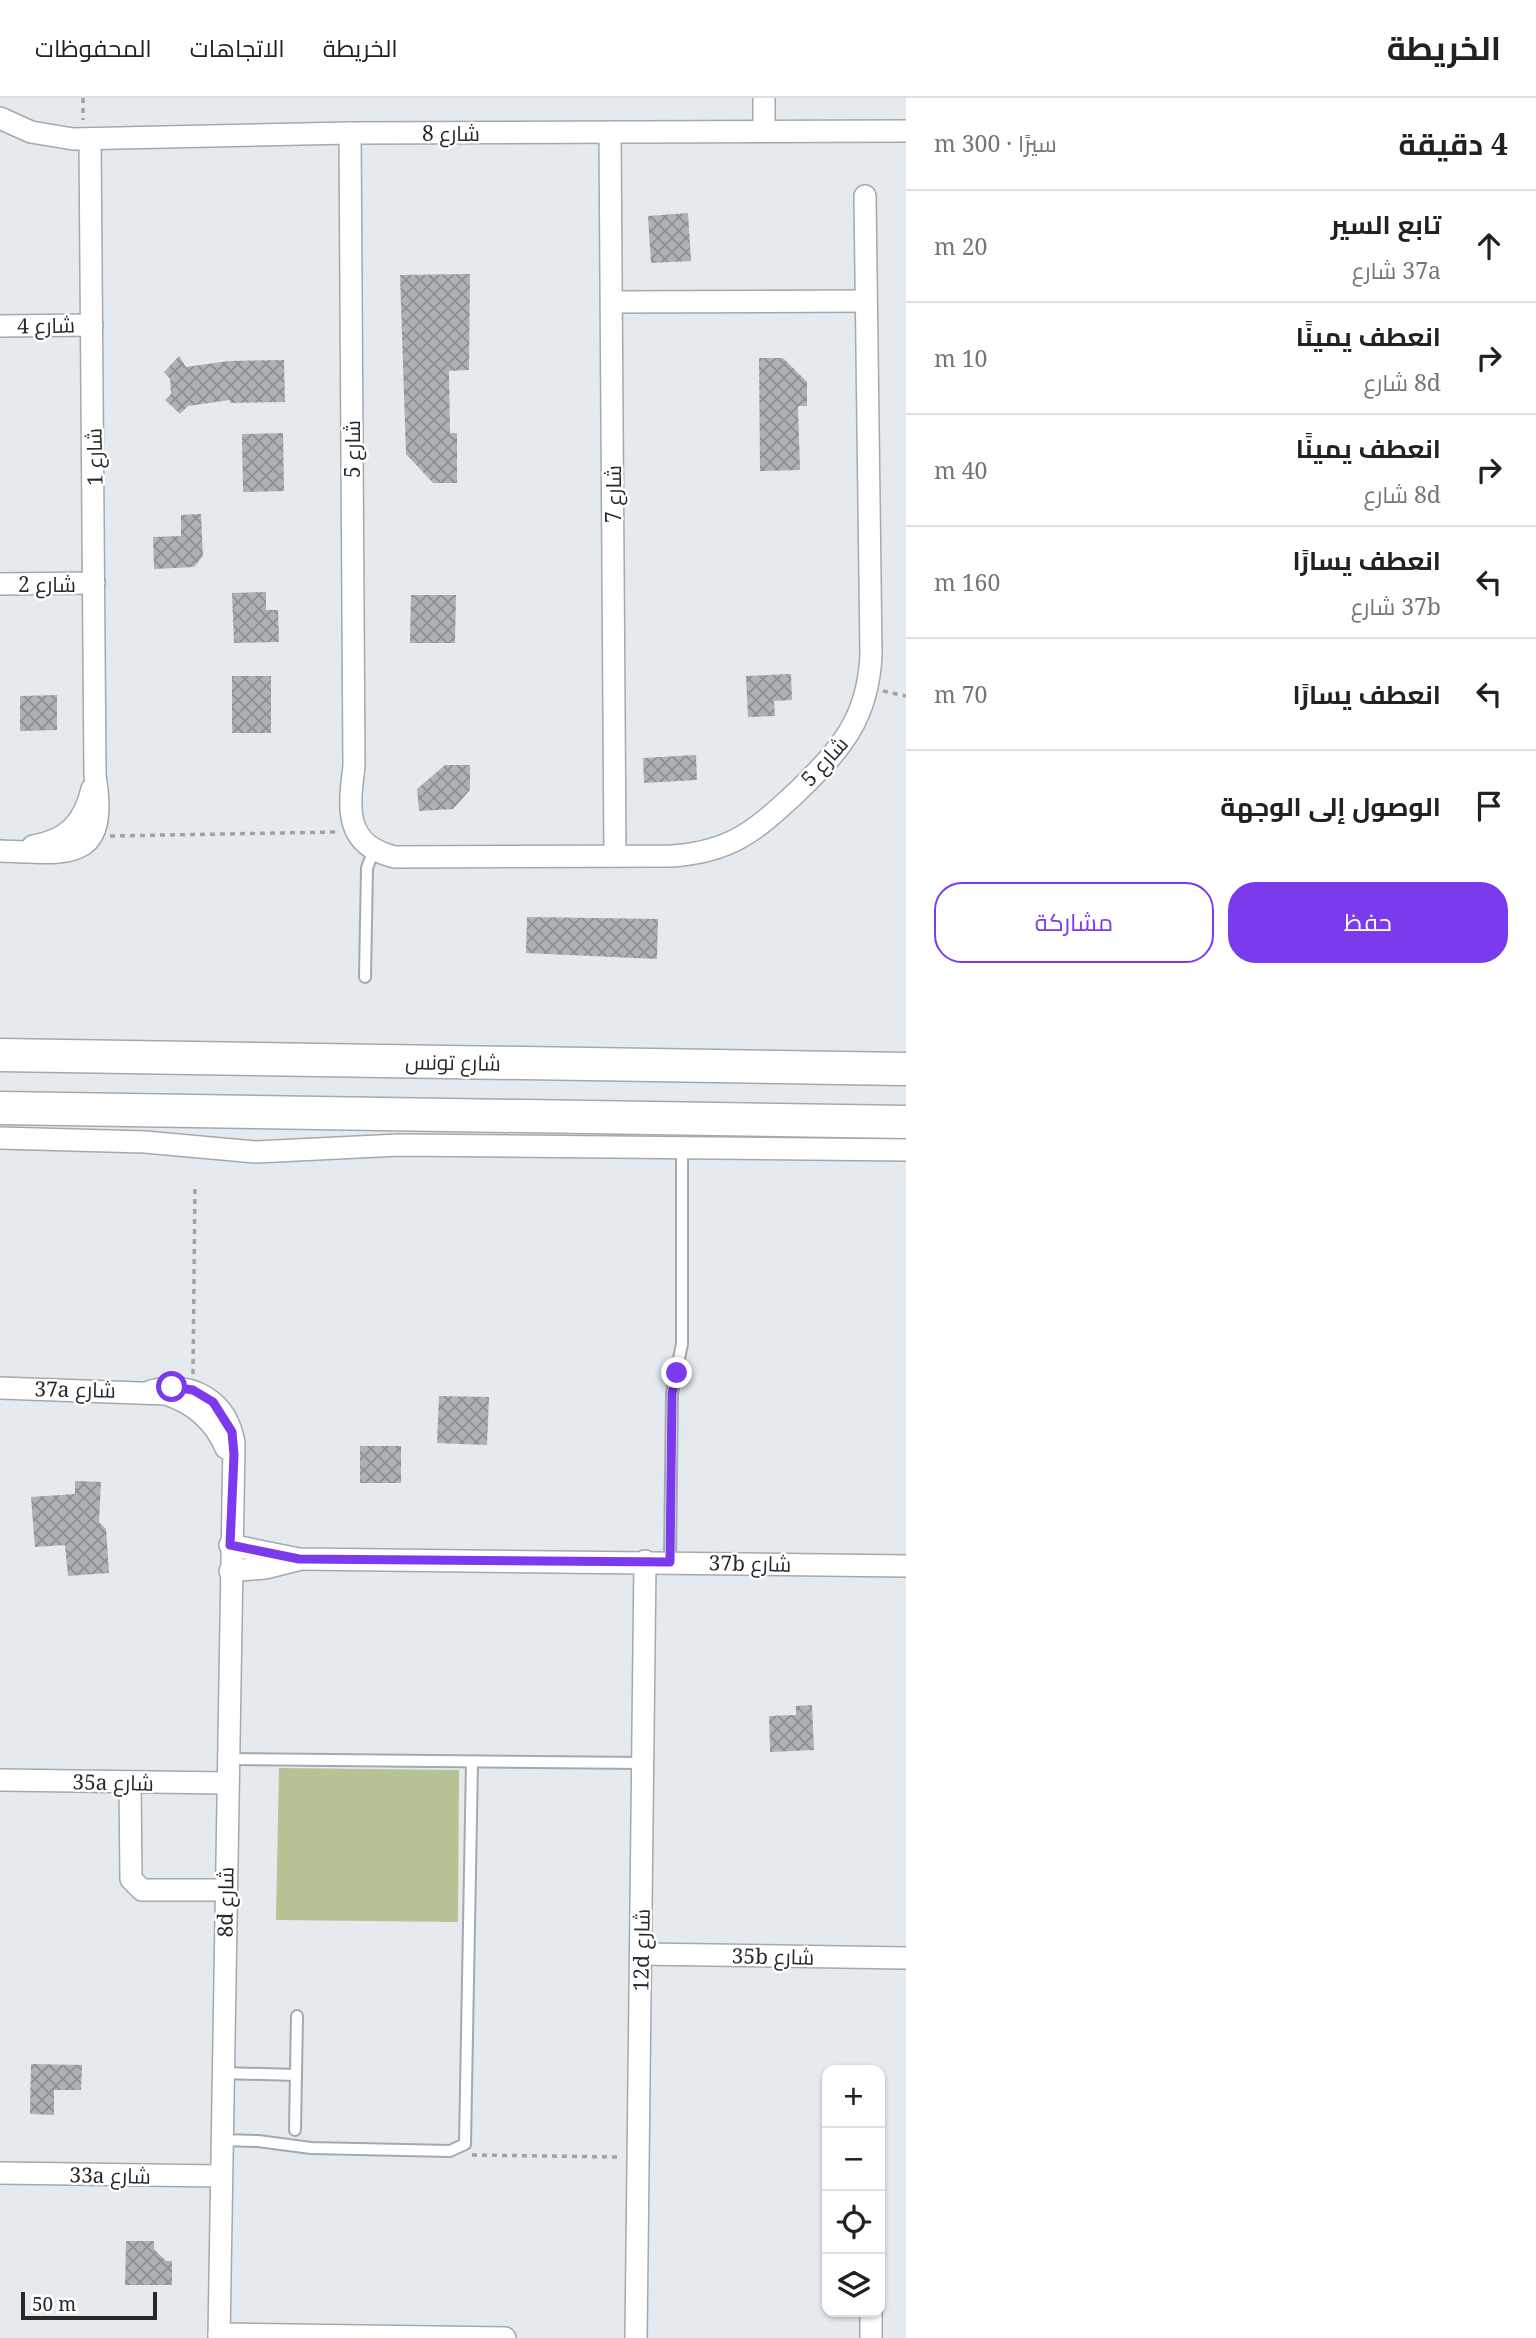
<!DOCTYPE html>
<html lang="ar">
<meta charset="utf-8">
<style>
:root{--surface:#fff;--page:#f2f2f2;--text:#202124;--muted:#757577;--line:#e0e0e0;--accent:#7c3aed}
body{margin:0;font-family:"Noto Serif",Cairo,serif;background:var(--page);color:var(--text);direction:rtl}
.controls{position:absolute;right:21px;bottom:21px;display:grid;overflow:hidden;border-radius:14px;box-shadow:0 2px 5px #0004}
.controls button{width:63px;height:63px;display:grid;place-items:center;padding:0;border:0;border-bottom:2px solid var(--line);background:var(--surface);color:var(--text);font:35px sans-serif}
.scale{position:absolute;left:21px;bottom:18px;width:136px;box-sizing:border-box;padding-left:7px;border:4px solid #27282a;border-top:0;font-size:19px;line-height:24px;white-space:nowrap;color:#27282a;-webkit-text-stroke:5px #fff;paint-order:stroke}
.stop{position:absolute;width:21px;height:21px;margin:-16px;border:5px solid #7c3aed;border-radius:50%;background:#fff}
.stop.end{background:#7c3aed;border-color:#fff;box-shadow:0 2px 7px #0008}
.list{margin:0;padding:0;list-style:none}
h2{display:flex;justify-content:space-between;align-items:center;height:91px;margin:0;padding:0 28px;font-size:30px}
h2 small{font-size:23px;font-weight:400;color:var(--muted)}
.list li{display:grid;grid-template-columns:46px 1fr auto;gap:21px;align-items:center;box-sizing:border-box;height:112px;padding:0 28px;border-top:2px solid var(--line)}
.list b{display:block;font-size:26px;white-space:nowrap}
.list p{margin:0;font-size:23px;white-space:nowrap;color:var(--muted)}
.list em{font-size:23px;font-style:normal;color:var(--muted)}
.actions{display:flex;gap:14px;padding:21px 28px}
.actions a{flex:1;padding:16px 0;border:2px solid var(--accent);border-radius:28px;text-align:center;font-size:24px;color:var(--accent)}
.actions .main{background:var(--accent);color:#fff}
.icon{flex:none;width:38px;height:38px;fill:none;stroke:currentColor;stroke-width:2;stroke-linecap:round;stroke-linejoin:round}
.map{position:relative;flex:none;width:906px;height:2240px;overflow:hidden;direction:ltr}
header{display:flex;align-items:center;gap:42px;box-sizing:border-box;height:98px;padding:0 35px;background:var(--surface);border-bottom:2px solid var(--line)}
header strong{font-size:33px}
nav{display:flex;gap:38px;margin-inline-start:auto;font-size:24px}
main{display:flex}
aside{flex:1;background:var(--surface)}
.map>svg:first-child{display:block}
.green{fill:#b6c394}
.building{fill:url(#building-cross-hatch)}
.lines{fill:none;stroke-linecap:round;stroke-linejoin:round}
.service-casing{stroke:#a4a9ae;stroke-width:14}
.minor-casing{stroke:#a4a9ae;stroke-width:24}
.primary-casing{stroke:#a4a9ae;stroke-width:35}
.path{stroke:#a0a3a7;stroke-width:3.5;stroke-dasharray:5 5;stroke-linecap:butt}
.service{stroke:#fff;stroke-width:10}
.minor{stroke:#fff;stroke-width:21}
.primary{stroke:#fff;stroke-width:32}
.route{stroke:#7c3aed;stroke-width:9}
.labels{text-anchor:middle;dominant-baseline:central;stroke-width:5;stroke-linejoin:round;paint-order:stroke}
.street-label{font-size:21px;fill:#27282a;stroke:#fff}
</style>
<header>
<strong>الخريطة</strong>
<nav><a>الخريطة</a><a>الاتجاهات</a><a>المحفوظات</a></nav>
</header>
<main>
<aside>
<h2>4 دقيقة<small>سيرًا · 300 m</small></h2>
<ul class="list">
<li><svg class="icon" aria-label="ahead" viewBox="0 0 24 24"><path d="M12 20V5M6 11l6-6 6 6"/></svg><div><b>تابع السير</b><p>37a شارع</p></div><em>20 m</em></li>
<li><svg class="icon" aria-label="right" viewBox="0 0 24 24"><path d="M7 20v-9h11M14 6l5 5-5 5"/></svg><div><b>انعطف يمينًا</b><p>8d شارع</p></div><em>10 m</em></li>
<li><svg class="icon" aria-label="right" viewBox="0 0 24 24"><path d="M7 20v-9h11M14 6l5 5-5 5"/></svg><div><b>انعطف يمينًا</b><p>8d شارع</p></div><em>40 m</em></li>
<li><svg class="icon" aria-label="left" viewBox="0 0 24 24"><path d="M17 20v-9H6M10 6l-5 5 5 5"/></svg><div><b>انعطف يسارًا</b><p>37b شارع</p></div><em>160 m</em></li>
<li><svg class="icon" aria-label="left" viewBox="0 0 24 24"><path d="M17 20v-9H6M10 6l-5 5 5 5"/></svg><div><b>انعطف يسارًا</b></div><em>70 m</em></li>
<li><svg class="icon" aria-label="arrive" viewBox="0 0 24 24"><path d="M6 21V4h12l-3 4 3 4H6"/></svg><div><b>الوصول إلى الوجهة</b></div></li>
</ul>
<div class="actions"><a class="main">حفظ</a><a>مشاركة</a></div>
</aside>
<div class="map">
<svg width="906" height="2240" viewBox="0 0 906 2240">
<defs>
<pattern id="building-cross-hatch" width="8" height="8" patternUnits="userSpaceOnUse" patternTransform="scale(1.75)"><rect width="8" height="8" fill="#acb1b5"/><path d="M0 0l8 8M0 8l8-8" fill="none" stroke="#8c9093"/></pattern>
</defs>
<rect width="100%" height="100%" fill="#e5eaef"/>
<path class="green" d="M279 1670 459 1672 458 1824 276 1822Z"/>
<g class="building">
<path d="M688 115 691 163 651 165 648 118Z"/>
<path d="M470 176 469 272 449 273 450 335H457V385H433L406 356 400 177Z"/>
<path d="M179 258 186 269 229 263 284 262 285 304 230 305V302L188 308 180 316 165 302 171 296 170 281 164 274Z"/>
<path d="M759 260H783L807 284V308H798L800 372 760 373Z"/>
<path d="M283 335 284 393 243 394 242 336Z"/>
<path d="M201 416 203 458 194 469 154 471 153 439 181 438V417Z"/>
<path d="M266 494V512H278L279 544 234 545 232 495Z"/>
<path d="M411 497H456L455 545H410Z"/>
<path d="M791 576 792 602 774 603 775 618 748 619 746 578Z"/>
<rect x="232" y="578" width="39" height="57"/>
<path d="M57 597V632L20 633V598Z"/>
<path d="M696 657 697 682 644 685 643 660Z"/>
<path d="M445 667H470V692L453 711 419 713 417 691Z"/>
<path d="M527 819 658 821 657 861 526 855Z"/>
<path d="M439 1298 489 1299 487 1347 437 1345Z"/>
<rect x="360" y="1348" width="41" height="37"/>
<path d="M75 1383 101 1384 99 1424 106 1431 109 1475 68 1478 65 1447 35 1449 31 1399 75 1396Z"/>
<path d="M812 1607 814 1652 770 1654 769 1618 796 1617V1608Z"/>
<path d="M31 1966 82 1967 81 1992H54V2017L30 2016Z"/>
<path d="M126 2143H154V2151L166 2163H172V2187H125Z"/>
</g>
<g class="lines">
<g class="service-casing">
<g id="service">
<path d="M365 879 367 770 374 751"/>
<path d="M670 1464 672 1295 682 1246V1050"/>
<path d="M227 1661 643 1665"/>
<path d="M222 1975 296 1977"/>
<path d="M295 2032 297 1918"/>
<path d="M221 2042 258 2043 311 2050 450 2053 465 2046 472 1664"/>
</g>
</g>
<g class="minor-casing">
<g id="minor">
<path d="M764 0V33"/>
<path d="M0 20 31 34 73 41 350 35 906 33"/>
<path d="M610 34 615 758"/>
<path d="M350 35 354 668C349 709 343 747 395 759L672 758C731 754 755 733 797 694 841 651 868 621 871 557L865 98"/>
<path d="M612 204 866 203"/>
<path d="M0 228 92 227"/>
<path d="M0 486 94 485"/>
<path d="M33 748C68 742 84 725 92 691"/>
<path d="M0 753C66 755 110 767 95 678L90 41"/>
<path d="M0 1040 145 1044 256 1054 399 1047 906 1052"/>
<path d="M0 1290 166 1296C194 1305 214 1322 226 1350"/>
<path d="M151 1293C192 1282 227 1303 234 1345L219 2240"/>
<path d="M230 1447 299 1461 906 1468"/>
<path d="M230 1473 265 1470 297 1462"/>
<path d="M0 1682 227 1685"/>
<path d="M130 1684 131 1781 142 1792H225"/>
<path d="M641 1856 906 1860"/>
<path d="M0 2075 221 2078"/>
<path d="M219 2236 505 2240"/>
<path d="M636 2240 645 1463"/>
<path d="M871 2240V2214"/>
</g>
</g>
<g class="primary-casing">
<g id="primary">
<path d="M0 957 906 971"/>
<path d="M0 1010 906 1024"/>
</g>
</g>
<g class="path">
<path d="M83 0V22"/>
<path d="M883 593 906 598"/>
<path d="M110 738 337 734"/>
<path d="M193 1276 195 1086"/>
<path d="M472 2057 619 2059"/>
</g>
<use href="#service" class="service"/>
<use href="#minor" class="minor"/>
<use href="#primary" class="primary"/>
</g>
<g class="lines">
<path class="route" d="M172 1289 193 1292 213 1304 232 1334 234 1357 230 1447 299 1461 670 1464 672 1295 677 1275"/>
</g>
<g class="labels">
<g class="street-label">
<text x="451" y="35">شارع 8</text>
<text transform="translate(46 227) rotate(-1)">شارع 4</text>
<text transform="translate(352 351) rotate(-90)">شارع 5</text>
<text transform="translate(94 359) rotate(-91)">شارع 1</text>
<text transform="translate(613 396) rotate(-90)">شارع 7</text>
<text x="47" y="486">شارع 2</text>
<text transform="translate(824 663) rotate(-48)">شارع 5</text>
<text transform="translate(453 964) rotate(1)">شارع تونس</text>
<text transform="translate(75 1291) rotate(1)">37a شارع</text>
<text transform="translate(750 1465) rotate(1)">37b شارع</text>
<text transform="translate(113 1684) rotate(1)">35a شارع</text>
<text transform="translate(225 1804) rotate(-89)">8d شارع</text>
<text transform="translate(641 1852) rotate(-89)">12d شارع</text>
<text transform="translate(773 1858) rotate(1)">35b شارع</text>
<text transform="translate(110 2077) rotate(1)">33a شارع</text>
</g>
</g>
</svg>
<div class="controls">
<button>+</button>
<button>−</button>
<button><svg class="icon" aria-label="locate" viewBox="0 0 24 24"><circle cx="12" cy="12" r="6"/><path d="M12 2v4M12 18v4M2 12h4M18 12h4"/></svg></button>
<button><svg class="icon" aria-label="layers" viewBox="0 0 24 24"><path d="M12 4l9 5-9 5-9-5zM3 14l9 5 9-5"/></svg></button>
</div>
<div class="scale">50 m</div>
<div class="stop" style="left:172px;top:1289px"></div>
<div class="stop end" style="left:677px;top:1275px"></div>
</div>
</main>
